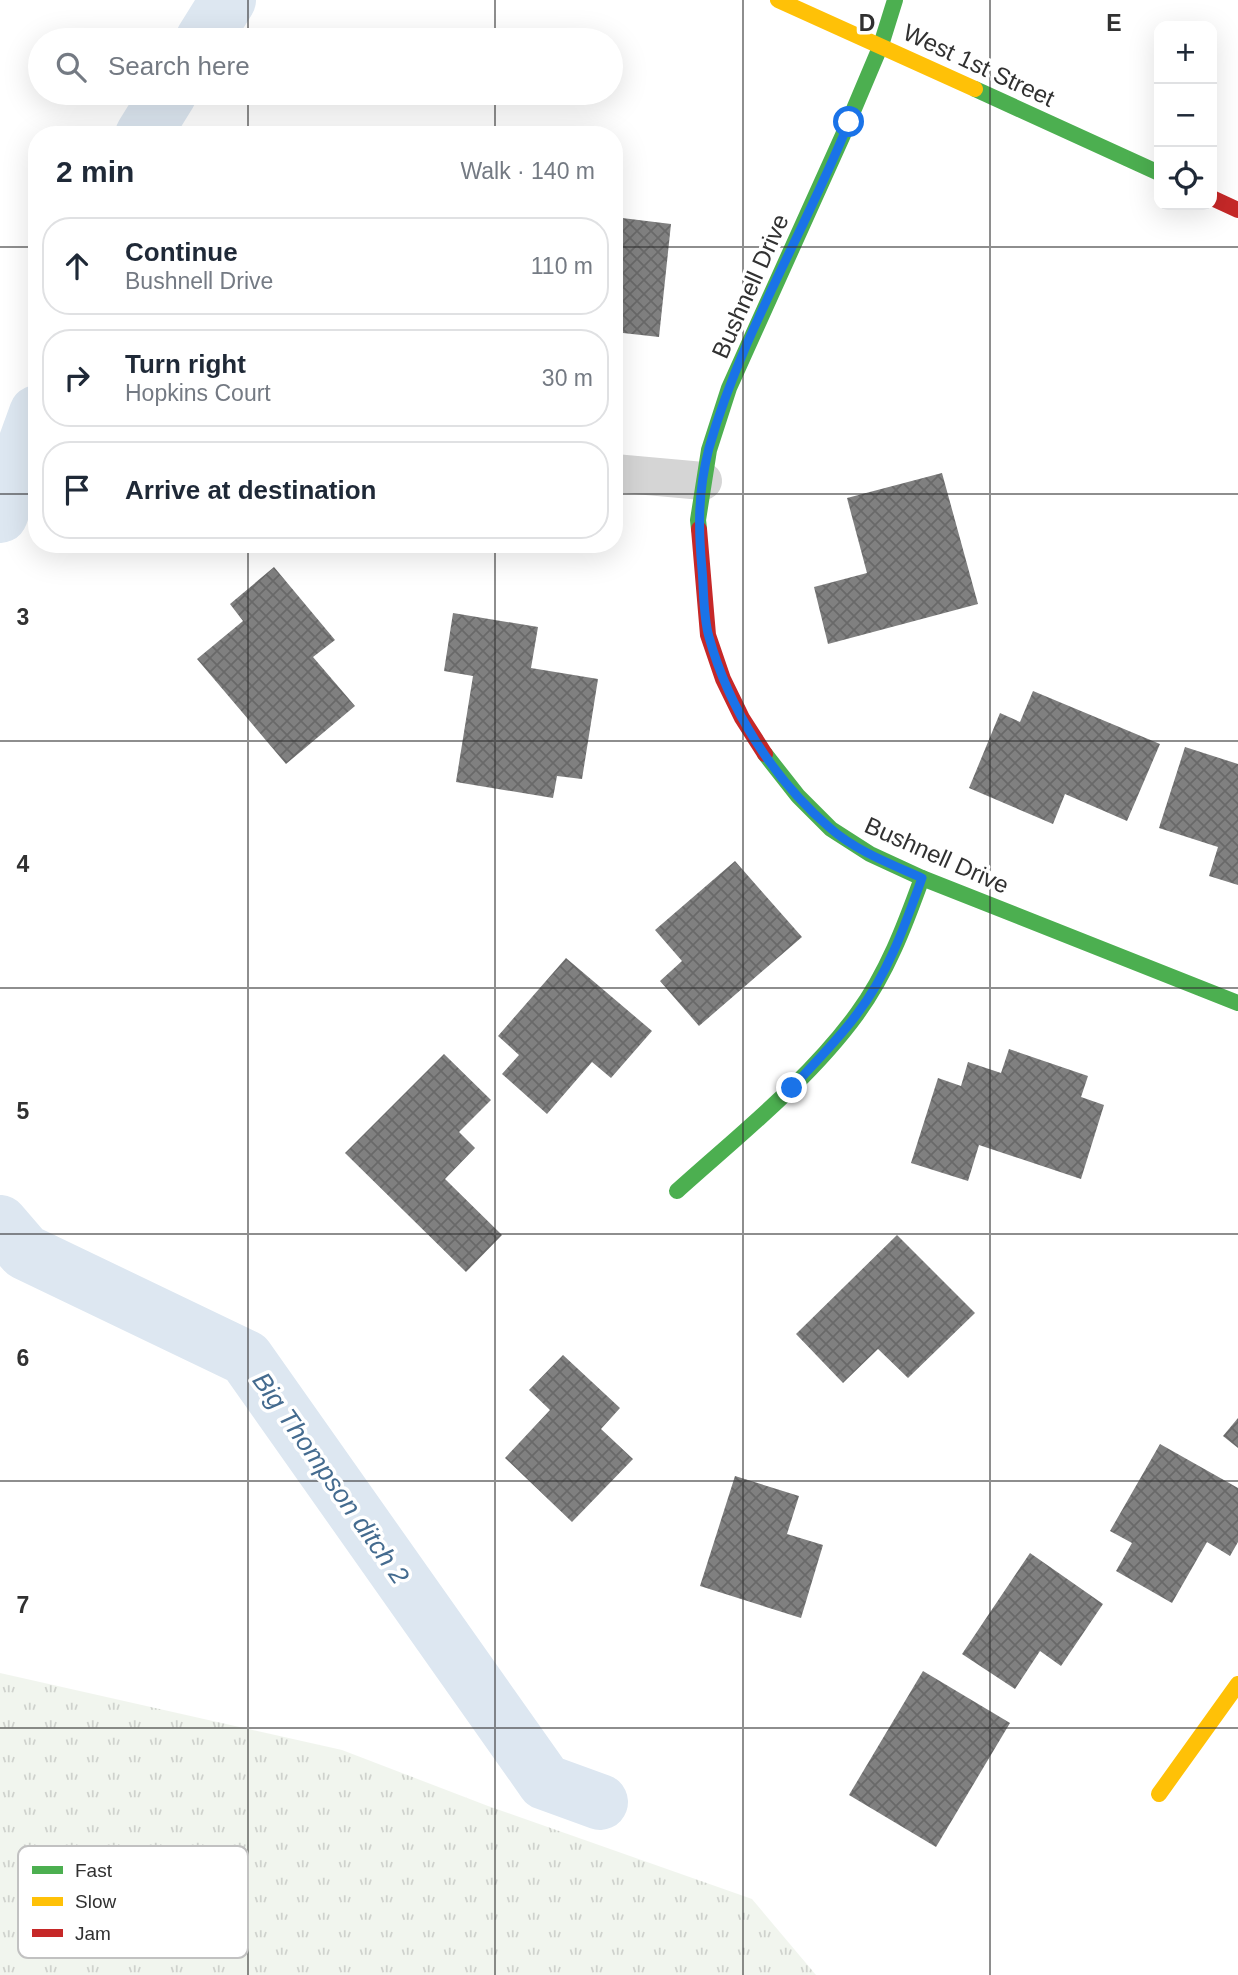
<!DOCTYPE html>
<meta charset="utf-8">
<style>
:root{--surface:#fff;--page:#f2f2f3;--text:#1f2937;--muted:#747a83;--line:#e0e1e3}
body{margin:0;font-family:Helvetica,sans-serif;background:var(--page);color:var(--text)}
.controls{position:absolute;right:21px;top:21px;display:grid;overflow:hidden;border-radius:14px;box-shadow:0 7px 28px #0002}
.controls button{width:63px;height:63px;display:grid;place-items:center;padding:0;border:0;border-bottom:2px solid var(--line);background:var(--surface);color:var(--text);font:35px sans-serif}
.stop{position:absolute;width:21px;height:21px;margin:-16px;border:5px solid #1a73e8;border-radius:50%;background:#fff}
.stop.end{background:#1a73e8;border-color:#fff;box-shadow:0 2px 7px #0008}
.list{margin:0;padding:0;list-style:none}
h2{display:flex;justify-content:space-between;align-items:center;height:91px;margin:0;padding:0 28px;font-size:30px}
h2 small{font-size:23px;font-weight:400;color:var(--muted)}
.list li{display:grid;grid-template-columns:46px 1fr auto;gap:21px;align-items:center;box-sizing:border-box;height:98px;margin:0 14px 14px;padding:0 14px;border:2px solid var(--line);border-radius:28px}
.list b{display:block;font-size:26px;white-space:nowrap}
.list p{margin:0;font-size:23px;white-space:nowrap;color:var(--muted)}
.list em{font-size:23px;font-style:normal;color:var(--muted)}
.icon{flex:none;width:38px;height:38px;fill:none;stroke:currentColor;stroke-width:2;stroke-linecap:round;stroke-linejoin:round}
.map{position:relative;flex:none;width:1238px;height:1975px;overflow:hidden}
.search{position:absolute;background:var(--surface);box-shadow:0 7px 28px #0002;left:28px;top:28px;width:595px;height:77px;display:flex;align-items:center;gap:18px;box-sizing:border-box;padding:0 24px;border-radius:38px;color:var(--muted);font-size:26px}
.panel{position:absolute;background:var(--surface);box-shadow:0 7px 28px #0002;left:28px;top:126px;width:595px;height:427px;border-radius:28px}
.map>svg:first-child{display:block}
.park{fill:url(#park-tufts)}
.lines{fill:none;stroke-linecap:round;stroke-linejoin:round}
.canal{stroke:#dde7f1;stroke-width:56}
.building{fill:url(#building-cross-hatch)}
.street{stroke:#d5d5d5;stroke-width:38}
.fast{stroke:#4caf50;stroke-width:16}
.slow{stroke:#ffc107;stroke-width:16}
.jam{stroke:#c62828;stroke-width:16}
.route{stroke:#1a73e8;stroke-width:9}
.grid{fill:none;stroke:#313131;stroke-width:2;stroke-opacity:0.55}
.labels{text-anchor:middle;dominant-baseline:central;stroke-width:7;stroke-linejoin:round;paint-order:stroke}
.street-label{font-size:24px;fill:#313131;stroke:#fff}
.water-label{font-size:26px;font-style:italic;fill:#446b8f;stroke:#fff}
.key{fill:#fff;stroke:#c1c1c1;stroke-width:2}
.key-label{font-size:19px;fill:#313131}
.grid-label{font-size:23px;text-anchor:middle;font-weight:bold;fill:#313131;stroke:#fff;stroke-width:7;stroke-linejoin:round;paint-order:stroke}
</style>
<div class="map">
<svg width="1238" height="1975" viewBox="0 0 1238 1975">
<defs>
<pattern id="park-tufts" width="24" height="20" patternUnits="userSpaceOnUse" patternTransform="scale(1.75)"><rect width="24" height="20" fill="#f1f5ee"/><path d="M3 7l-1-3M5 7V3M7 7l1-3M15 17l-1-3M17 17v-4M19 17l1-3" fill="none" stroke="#cfd2cd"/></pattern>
<pattern id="building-cross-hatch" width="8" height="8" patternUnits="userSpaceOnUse" patternTransform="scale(1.75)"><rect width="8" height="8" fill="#808080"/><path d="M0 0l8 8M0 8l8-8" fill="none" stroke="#696969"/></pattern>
</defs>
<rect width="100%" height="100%" fill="#fff"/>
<path class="park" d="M0 1673 342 1750 488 1806 752 1899 816 1975H0Z"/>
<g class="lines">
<g class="canal">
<path d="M203 40 228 0"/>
<path d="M143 135 169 93"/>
<path d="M0 515 37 413"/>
<path d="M0 1223 25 1252 246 1358 545 1782 600 1802"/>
</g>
</g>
<g class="building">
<path d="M614 217 671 224 659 337 614 332Z"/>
<path d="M942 473 978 604 828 644 814 587 867 573 847 498Z"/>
<path d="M274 567 335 640 313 657 355 706 286 764 197 659 243 621 230 604Z"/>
<path d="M453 613 538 627 531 668 598 679 582 779 557 776 553 798 456 782 473 676 444 671Z"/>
<path d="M1033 691 1160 744 1127 821 1065 794 1053 824 969 788 1000 713 1020 722Z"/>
<path d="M1185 747 1238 764V885L1209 876 1218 847 1159 828Z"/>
<path d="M735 861 802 937 699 1026 660 981 682 961 655 930Z"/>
<path d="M566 958 652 1031 611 1078 592 1062 547 1114 502 1074 519 1055 498 1036Z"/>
<path d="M1009 1049 1088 1076 1081 1097 1104 1105 1081 1179 979 1145 968 1181 911 1163 938 1078 961 1086 968 1062 1001 1073Z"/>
<path d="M444 1054 491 1100 459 1132 475 1148 445 1179 502 1235 466 1272 345 1153Z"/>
<path d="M897 1235 975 1313 908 1378 878 1349 843 1383 796 1334Z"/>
<path d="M563 1355 620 1408 601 1429 633 1459 572 1522 505 1458 550 1410 529 1390Z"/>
<path d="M1238 1418V1448L1223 1436Z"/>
<path d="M1160 1444 1238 1488V1542L1230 1556 1207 1542 1172 1603 1116 1571 1132 1543 1110 1531Z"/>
<path d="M735 1476 799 1496 787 1534 823 1545 801 1618 700 1586Z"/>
<path d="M1030 1553 1103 1604 1061 1666 1040 1651 1015 1689 962 1654Z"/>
<path d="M923 1671 1010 1723 936 1847 849 1795Z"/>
</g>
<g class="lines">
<path class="street" d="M614 473 703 481"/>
<g class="fast">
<path d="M975 89 1159 173"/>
<path d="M699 529 698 520 709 450 729 388 843 135 881 45 895 0"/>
<path d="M765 754 798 796 831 829 870 854 922 878 1238 1003"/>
<path d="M677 1191C738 1136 809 1080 857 1014 887 973 905 925 922 878"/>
</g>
<g class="slow">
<path d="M778 0 975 89"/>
<path d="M1159 1794 1238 1684"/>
</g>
<g class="jam">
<path d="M1212 198 1238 210"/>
<path d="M699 529 708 635 723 679 742 718 765 754"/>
</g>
</g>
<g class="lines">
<path class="route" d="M792 1088C814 1063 838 1040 857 1014 888 974 905 925 922 878 891 864 856 851 830 828 773 779 729 709 709 637 703 616 704 591 702 569 698 526 698 491 709 448 741 335 805 231 849 122"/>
</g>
<path class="grid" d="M248 0V40M495 0V40M743 0V1975M990 0V1975M248 93V135M495 93V135M0 247H37M614 247H1238M0 494H37M614 494H1238M248 544V1975M495 544V1975M0 741H1238M0 988H1238M0 1234H1238M0 1481H1238M0 1728H1238"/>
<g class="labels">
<g class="street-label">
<text transform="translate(979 65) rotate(25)">West 1st Street</text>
<text transform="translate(750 286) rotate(-66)">Bushnell Drive</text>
<text transform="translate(937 855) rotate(24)">Bushnell Drive</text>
</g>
<g class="water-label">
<text transform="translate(331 1478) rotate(55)">Big Thompson ditch 2</text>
</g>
</g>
<rect x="18" y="1846" width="230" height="112" rx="10" class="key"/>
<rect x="32" y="1866" width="31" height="8" fill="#4caf50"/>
<rect x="32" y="1897" width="31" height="9" fill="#ffc107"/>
<rect x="32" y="1929" width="31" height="8" fill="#c62828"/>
<g class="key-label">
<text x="75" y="1877">Fast</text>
<text x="75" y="1908">Slow</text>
<text x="75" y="1940">Jam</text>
</g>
<g class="grid-label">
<text x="867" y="31">D</text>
<text x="1114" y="31">E</text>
<text x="23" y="625">3</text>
<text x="23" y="872">4</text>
<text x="23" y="1119">5</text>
<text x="23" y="1366">6</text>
<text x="23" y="1613">7</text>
</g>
</svg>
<div class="controls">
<button>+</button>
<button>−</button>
<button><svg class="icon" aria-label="locate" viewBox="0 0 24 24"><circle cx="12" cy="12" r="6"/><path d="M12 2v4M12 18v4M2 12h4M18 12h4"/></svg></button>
</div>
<div class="stop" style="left:849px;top:122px"></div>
<div class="stop end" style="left:792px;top:1088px"></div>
<div class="search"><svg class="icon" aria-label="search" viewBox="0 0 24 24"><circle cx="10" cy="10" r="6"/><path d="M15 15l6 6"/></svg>Search here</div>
<section class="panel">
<h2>2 min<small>Walk · 140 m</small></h2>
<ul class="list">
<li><svg class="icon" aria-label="ahead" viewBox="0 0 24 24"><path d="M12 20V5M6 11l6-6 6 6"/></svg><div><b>Continue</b><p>Bushnell Drive</p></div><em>110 m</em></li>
<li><svg class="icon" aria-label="right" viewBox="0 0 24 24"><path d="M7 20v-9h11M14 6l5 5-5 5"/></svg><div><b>Turn right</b><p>Hopkins Court</p></div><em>30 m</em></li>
<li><svg class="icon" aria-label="arrive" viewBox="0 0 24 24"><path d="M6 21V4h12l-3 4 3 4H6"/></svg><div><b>Arrive at destination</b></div></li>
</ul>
</section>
</div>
